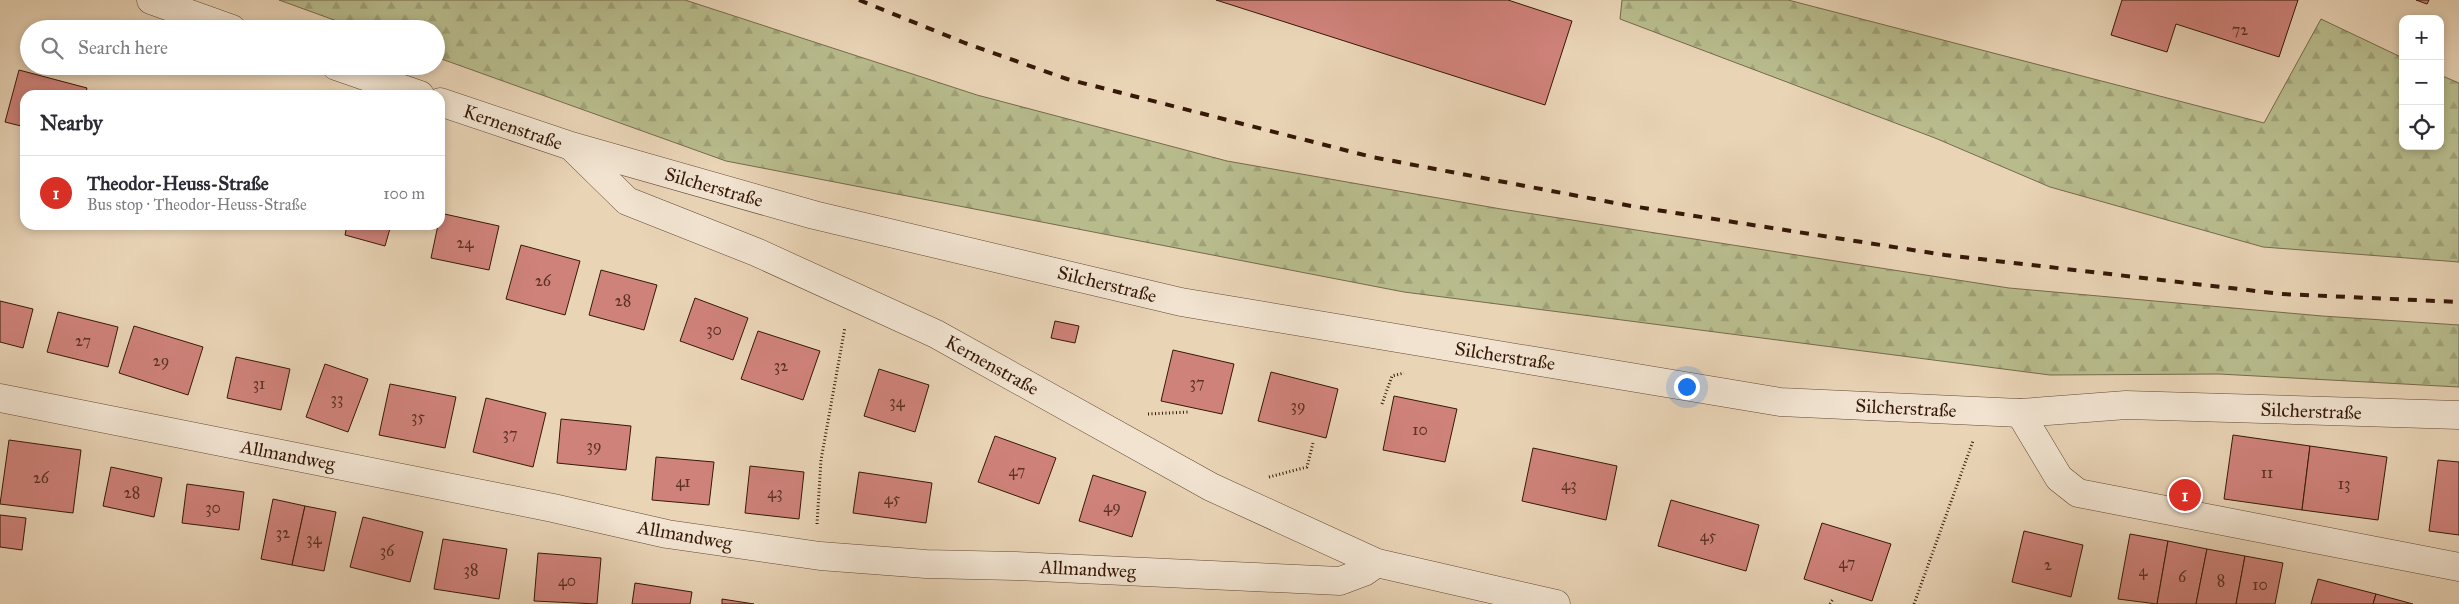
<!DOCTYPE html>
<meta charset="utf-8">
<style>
:root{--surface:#fff;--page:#f7f7f7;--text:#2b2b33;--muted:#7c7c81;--line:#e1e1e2;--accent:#d93025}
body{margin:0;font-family:"IM FELL Great Primer",serif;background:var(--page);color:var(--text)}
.controls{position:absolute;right:15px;top:15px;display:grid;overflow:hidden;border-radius:10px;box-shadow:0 2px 8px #0003}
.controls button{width:45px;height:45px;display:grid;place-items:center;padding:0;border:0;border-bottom:1px solid var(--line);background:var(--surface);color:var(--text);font:25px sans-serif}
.you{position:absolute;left:1686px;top:386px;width:18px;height:18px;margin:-12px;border:4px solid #fff;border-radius:50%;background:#1a73e8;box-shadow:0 0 0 8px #1a73e833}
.badge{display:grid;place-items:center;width:32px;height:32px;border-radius:50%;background:var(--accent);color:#fff;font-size:16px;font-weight:700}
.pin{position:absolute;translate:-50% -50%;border:2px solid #fff;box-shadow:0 1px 5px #0006}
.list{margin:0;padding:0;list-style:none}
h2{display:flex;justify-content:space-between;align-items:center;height:65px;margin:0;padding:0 20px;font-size:21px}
h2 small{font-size:16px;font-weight:400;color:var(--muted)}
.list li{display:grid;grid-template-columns:32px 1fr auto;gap:15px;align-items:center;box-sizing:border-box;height:75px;padding:0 20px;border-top:1px solid var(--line)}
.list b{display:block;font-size:19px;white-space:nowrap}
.list p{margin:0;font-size:16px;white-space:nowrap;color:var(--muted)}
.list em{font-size:16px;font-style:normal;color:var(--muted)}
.icon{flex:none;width:28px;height:28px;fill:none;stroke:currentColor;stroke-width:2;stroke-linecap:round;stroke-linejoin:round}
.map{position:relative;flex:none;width:2459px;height:604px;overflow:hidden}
.search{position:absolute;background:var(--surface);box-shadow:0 2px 8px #0003;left:20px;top:20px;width:425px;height:55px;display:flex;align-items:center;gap:12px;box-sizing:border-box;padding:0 18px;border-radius:28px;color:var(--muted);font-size:19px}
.panel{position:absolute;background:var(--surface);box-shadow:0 2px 8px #0003;left:20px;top:90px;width:425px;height:140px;border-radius:15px}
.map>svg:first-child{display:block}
.forest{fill:url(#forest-firs);stroke:#776a4a}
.building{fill:#cf827a;stroke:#361807}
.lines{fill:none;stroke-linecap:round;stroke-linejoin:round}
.minor-casing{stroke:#634733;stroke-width:29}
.path{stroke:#361807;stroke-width:3;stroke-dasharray:1 2.5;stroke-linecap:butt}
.minor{stroke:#f1e3d0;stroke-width:28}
.rail{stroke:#361807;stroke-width:4;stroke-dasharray:9 9;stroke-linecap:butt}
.labels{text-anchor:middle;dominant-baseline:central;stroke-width:5;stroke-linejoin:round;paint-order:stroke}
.number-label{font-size:16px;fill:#5c3224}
.street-label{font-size:19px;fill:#361807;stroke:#f1e3d0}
</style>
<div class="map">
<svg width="2459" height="604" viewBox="0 0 2459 604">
<defs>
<pattern id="forest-firs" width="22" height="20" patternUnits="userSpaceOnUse" patternTransform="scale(1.25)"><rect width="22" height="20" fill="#b8bc8d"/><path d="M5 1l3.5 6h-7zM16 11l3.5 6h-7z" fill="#9fa178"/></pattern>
</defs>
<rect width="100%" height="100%" fill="#e9d4b6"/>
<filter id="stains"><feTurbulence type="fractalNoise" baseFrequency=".004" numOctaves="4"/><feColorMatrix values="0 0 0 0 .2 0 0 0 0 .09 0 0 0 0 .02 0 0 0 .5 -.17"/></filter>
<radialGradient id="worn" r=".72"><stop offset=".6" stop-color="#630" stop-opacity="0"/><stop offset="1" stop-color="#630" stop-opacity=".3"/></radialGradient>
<g class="forest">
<path d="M279 0H685L977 95 1227 161 1501 209 2009 288 2322 316 2459 325V387L2219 374 2050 375 1404 292 726 161 436 57V29H359Z"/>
<path d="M1622 0H1788L2264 123 2321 19 2403 58V146H2440V75L2459 83V262L2263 247 2050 187 1935 138 1620 19Z"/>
</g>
<g class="building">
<path d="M1216 0H1508L1572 21 1545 105Z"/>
<path d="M2122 0H2298L2279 57 2176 24 2167 52 2111 35Z"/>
<path d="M2416 0H2429L2427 4Z"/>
<path d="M19 70 87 88 85 95H25V127L5 122Z"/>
<path d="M440 213 499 226 489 270 431 258 438 225H440Z"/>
<path d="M347 225H391L385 246 345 235Z"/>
<path d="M521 245 580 261 565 315 506 299Z"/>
<path d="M601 270 657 285 644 330 589 315Z"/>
<path d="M695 298 748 318 733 360 680 341Z"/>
<path d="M0 301 33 309 23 348 0 342Z"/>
<path d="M58 312 118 327 108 367 47 352Z"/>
<path d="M1055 321 1079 326 1075 343 1051 338Z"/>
<path d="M134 326 203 347 188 395 119 373Z"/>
<path d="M758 331 820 351 803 400 741 379Z"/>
<path d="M1173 350 1234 364 1222 414 1161 401Z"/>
<path d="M236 357 290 369 281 410 227 398Z"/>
<path d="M325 364 368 379 348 432 306 417Z"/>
<path d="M879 369 929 385 915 432 864 416Z"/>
<path d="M1271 372 1338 389 1326 438 1258 421Z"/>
<path d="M390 384 456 397 445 448 379 435Z"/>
<path d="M1394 396 1457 409 1445 462 1383 450Z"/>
<path d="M486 398 546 413 533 467 473 452Z"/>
<path d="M561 419 631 426 626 470 557 463Z"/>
<path d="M2233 435 2310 446 2302 510 2224 499Z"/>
<path d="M995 436 1056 458 1039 504 978 482Z"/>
<path d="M9 440 81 450 73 513 0 504Z"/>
<path d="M2310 446 2387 457 2378 520 2302 510Z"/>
<path d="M1533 448 1617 466 1606 520 1522 501Z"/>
<path d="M656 457 714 462 709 505 652 500Z"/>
<path d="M2438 460 2459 462V535L2429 531Z"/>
<path d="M750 466 804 472 799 519 745 513Z"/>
<path d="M111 467 162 478 154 517 103 506Z"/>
<path d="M859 472 932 483 926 523 853 513Z"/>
<path d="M1093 475 1146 492 1132 537 1079 521Z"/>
<path d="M187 484 244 492 239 530 182 523Z"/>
<path d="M273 499 305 506 292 565 261 559Z"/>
<path d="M1671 500 1759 525 1746 571 1658 546Z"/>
<path d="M305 506 336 512 324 571 292 565Z"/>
<path d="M0 515 26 518 22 550 0 547Z"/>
<path d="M363 517 423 532 410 582 350 567Z"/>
<path d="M1822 523 1891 544 1872 601 1804 579Z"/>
<path d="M2024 531 2083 545 2071 597 2012 582Z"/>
<path d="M2130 534 2168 541 2157 604 2118 599Z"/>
<path d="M443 539 507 549 499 599 434 589Z"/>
<path d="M2168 541 2207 549 2196 604H2157Z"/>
<path d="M2207 549 2245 556 2236 604H2196Z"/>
<path d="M538 553 601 558 597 604 534 601Z"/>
<path d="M2245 556 2283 563 2275 604H2236Z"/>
<path d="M2318 579 2376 594 2373 604H2311Z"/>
<path d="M635 583 692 592 690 604H632Z"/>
<path d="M2376 594 2413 604H2373Z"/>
<path d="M722 599 754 604H722Z"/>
</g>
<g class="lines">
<g class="minor-casing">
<g id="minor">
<path d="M151 0 232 29"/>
<path d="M336 66 420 95"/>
<path d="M440 102 571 146 814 215 1181 302 1780 402 2020 413 2126 405 2459 415"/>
<path d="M574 149 627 201 756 252 936 334 1211 487 1377 563 1556 604"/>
<path d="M0 398 553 508 667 534 820 556 926 564 1015 566 1340 581 1364 572 1377 563"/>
<path d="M2020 413 2059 478 2078 493 2459 567"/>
</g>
</g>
<g class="path">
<path d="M1382 404 1392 376 1404 373"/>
<path d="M1148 414 1189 412"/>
<path d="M1269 477 1307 467 1313 443"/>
<path d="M817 524 821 460 845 327"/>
<path d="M1830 604 1833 599"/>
<path d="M1914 604 1973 441"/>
</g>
<use href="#minor" class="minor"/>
<path class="rail" d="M859 0 965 43 1067 79 1372 157 1631 206 1945 255 2282 294 2459 302"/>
</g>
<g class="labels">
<g class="number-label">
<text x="2240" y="29">72</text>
<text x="465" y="242">24</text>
<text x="543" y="280">26</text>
<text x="623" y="300">28</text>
<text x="714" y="329">30</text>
<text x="83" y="340">27</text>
<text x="161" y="360">29</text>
<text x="781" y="365">32</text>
<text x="1197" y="382">37</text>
<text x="259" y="383">31</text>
<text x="337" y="398">33</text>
<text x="897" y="401">34</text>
<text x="1298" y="405">39</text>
<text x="418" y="416">35</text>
<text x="1420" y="429">10</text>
<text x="510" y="433">37</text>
<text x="594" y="445">39</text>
<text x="1017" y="470">47</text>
<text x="2267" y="472">11</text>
<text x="41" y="477">26</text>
<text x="683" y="481">41</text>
<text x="2344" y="483">13</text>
<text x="1569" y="484">43</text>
<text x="132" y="492">28</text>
<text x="775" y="492">43</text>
<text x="892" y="498">45</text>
<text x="1112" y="506">49</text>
<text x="213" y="507">30</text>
<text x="283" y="532">32</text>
<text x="1708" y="535">45</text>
<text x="314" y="538">34</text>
<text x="387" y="550">36</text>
<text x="1847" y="562">47</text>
<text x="2048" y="564">2</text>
<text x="471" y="569">38</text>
<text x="2143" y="570">4</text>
<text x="2182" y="576">6</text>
<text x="567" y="580">40</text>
<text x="2221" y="580">8</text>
<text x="2260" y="584">10</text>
</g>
<g class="street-label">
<text transform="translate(513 127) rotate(19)">Kernenstraße</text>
<text transform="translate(714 187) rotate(16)">Silcherstraße</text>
<text transform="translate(1107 284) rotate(14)">Silcherstraße</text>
<text transform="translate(1505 356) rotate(9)">Silcherstraße</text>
<text transform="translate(992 365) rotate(29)">Kernenstraße</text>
<text transform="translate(1906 408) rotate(3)">Silcherstraße</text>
<text transform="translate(2311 411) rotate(2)">Silcherstraße</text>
<text transform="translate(288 455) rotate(11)">Allmandweg</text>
<text transform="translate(685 535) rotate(10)">Allmandweg</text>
<text transform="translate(1088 569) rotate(3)">Allmandweg</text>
</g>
</g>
<rect width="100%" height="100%" filter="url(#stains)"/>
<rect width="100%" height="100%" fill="url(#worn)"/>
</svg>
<div class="controls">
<button>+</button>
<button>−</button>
<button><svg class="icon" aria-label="locate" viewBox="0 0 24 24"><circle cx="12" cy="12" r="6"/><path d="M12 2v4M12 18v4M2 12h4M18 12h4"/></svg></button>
</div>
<div class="you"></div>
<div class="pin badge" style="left:2185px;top:495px">1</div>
<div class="search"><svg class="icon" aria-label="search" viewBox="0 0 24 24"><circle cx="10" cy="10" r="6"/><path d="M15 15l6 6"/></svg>Search here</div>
<section class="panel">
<h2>Nearby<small></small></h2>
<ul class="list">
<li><span class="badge">1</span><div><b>Theodor-Heuss-Straße</b><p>Bus stop · Theodor-Heuss-Straße</p></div><em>100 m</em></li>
</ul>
</section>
</div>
